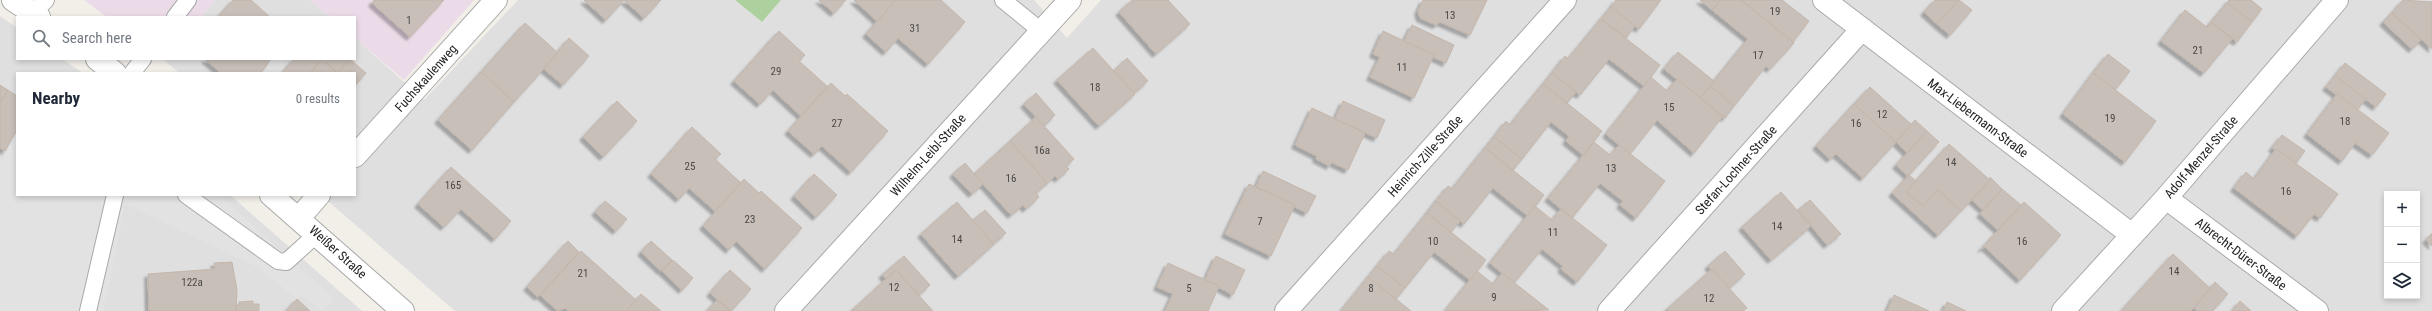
<!DOCTYPE html>
<meta charset="utf-8">
<style>
:root{--surface:#fff;--page:#f6f6f7;--text:#1f2937;--muted:#747a83;--line:#e0e1e3}
body{margin:0;font-family:"Roboto Condensed",sans-serif;background:var(--page);color:var(--text)}
.controls{position:absolute;right:12px;bottom:12px;display:grid;overflow:hidden;border-radius:0px;box-shadow:0 2px 6px #0003}
.controls button{width:36px;height:36px;display:grid;place-items:center;padding:0;border:0;border-bottom:1px solid var(--line);background:var(--surface);color:var(--text);font:20px sans-serif}
.list{margin:0;padding:0;list-style:none}
h2{display:flex;justify-content:space-between;align-items:center;height:52px;margin:0;padding:0 16px;font-size:17px}
h2 small{font-size:13px;font-weight:400;color:var(--muted)}
.icon{flex:none;width:22px;height:22px;fill:none;stroke:currentColor;stroke-width:2;stroke-linecap:round;stroke-linejoin:round}
.map{position:relative;flex:none;width:2432px;height:311px;overflow:hidden}
.search{position:absolute;background:var(--surface);box-shadow:0 2px 6px #0003;left:16px;top:16px;width:340px;height:44px;display:flex;align-items:center;gap:10px;box-sizing:border-box;padding:0 14px;border-radius:0px;color:var(--muted);font-size:15px}
.panel{position:absolute;background:var(--surface);box-shadow:0 2px 6px #0003;left:16px;top:72px;width:340px;height:124px;border-radius:0px}
.map>svg:first-child{display:block}
.residential{fill:#e0dfdf;fill-rule:evenodd}
.industrial{fill:#ebdbe8}
.forest{fill:#add19e}
.parking{fill:#e2e2e2}
.building{fill:#c7bfb8;stroke:#c4b6ab;filter:url(#shadow)}
.lines{fill:none;stroke-linecap:round;stroke-linejoin:round}
.service-casing{stroke:#a9a9a9;stroke-width:18}
.minor-casing{stroke:#a9a9a9;stroke-width:24}
.tertiary-casing{stroke:#a9a9a9;stroke-width:24}
.service{stroke:#fff;stroke-width:16}
.minor{stroke:#fff;stroke-width:22}
.tertiary{stroke:#fff;stroke-width:22}
.labels{text-anchor:middle;dominant-baseline:central;stroke-width:3;stroke-linejoin:round;paint-order:stroke}
.number-label{font-size:11px;fill:#4b4948}
.street-label{font-size:13px;fill:#222;stroke:#fff}
</style>
<div class="map">
<svg width="2432" height="311" viewBox="0 0 2432 311">
<defs>
<filter id="shadow"><feDropShadow dx="-3.5" dy="3.5" stdDeviation="1" flood-color="#0004"/></filter>
</defs>
<rect width="100%" height="100%" fill="#f2efe9"/>
<g class="residential">
<path d="M215 0H310L330 17H201Z"/>
<path d="M518 0H735L762 22 781 0H1034L1067 38 1101 0H2432V311H455L321 195H355V73H179L164 60 355 59V38L424 100ZM2387 194H2417V296H2387Z"/>
<path d="M0 16 17 28V59H62L83 73H17V195H230L362 311H0Z"/>
</g>
<g class="industrial">
<path d="M84 0H215L201 17H107Z"/>
<path d="M310 0H474L404 80 355 38V17H330Z"/>
</g>
<path class="forest" d="M735 0H781L762 22Z"/>
<path class="parking" d="M17 133V195H219L335 299 322 311 301 294 297 299 259 268 125 204 104 311H0V164Z"/>
<g class="building">
<path d="M233 0H251L270 17H218Z"/>
<path d="M374 0H444L410 37 372 3Z"/>
<path d="M584 0H624L606 20Z"/>
<path d="M624 0H661L644 18Z"/>
<path d="M819 0H846L834 13Z"/>
<path d="M854 0H896L877 21Z"/>
<path d="M896 0H941L965 22 928 64 898 38 886 52 866 34Z"/>
<path d="M1132 0H1168L1190 24 1156 54 1119 12Z"/>
<path d="M1423 0H1487L1470 35 1440 22 1436 25 1420 18 1418 11Z"/>
<path d="M1616 0H1661L1639 29 1611 7Z"/>
<path d="M1700 0H1721L1712 10Z"/>
<path d="M1721 0H1741L1794 43 1770 69 1766 66 1734 106 1710 86 1748 39 1712 10Z"/>
<path d="M1741 0H1782L1809 21 1793 42Z"/>
<path d="M1935 0H1959L1937 24 1924 12Z"/>
<path d="M1959 0 1972 10 1950 35 1937 24Z"/>
<path d="M2229 0H2251L2262 9 2252 22 2227 3Z"/>
<path d="M2403 0 2432 2V49L2392 13Z"/>
<path d="M2227 3 2252 22 2237 42 2211 22Z"/>
<path d="M1611 7 1635 26 1626 38 1601 19Z"/>
<path d="M2185 10 2208 28 2211 22 2232 39 2204 73 2161 41Z"/>
<path d="M2392 13 2421 40 2412 49 2383 22Z"/>
<path d="M1601 19 1660 65 1644 86 1609 59 1580 95 1552 73 1565 56 1568 59Z"/>
<path d="M525 23 558 53 514 102 481 72Z"/>
<path d="M1412 25 1454 45 1446 63 1433 57 1434 55 1404 41Z"/>
<path d="M779 31 805 55 799 61 827 86 801 116 773 90 760 104 734 81Z"/>
<path d="M1383 31 1434 55 1414 98 1370 77 1380 57 1373 54Z"/>
<path d="M569 38 589 56 563 85 544 69Z"/>
<path d="M1093 48 1135 94 1099 126 1057 80Z"/>
<path d="M1678 52 1714 81 1700 98 1664 69Z"/>
<path d="M2108 54 2130 71 2115 90 2093 73Z"/>
<path d="M1127 58 1148 81 1134 93 1114 71Z"/>
<path d="M205 59H271L261 73H221Z"/>
<path d="M294 59H323L310 73H282Z"/>
<path d="M323 59H350L337 73Z"/>
<path d="M350 59 366 73 356 84 355 73H337Z"/>
<path d="M322 60 337 73H310Z"/>
<path d="M2345 63 2386 94 2376 107 2335 76Z"/>
<path d="M481 72 514 102 472 150 438 120Z"/>
<path d="M1552 73 1576 92 1567 103 1543 84Z"/>
<path d="M2093 73 2156 121 2125 162 2063 114Z"/>
<path d="M2335 76 2366 99 2357 110 2326 87Z"/>
<path d="M1651 77 1667 91 1677 79 1723 116 1694 153 1657 120 1630 154 1606 134Z"/>
<path d="M831 83 845 96 847 94 888 131 851 172 822 146 814 154 788 131Z"/>
<path d="M1543 84 1602 131 1583 155 1566 141 1569 136 1551 122 1522 159 1494 137 1506 121 1510 125Z"/>
<path d="M0 85 8 90 0 103Z"/>
<path d="M1710 86 1734 106 1725 118 1700 98Z"/>
<path d="M1870 87 1912 125 1896 142 1854 104Z"/>
<path d="M8 90 17 96V130L5 151 0 148V103Z"/>
<path d="M1036 93 1055 115 1044 126 1024 104Z"/>
<path d="M2337 94 2389 133 2372 155 2355 143 2342 161 2307 134Z"/>
<path d="M617 101 637 121 603 157 583 137Z"/>
<path d="M1343 101 1385 120 1377 138 1335 119Z"/>
<path d="M1854 104 1896 142 1863 178 1836 154 1830 159 1816 146Z"/>
<path d="M1312 108 1365 133 1348 170 1331 162 1330 166 1316 159 1317 156 1295 145Z"/>
<path d="M1036 117 1074 159 1066 166 1069 169 1058 179 1055 176 1047 183 1010 141Z"/>
<path d="M1915 120 1927 131 1907 153 1896 142Z"/>
<path d="M692 127 721 154 715 159 741 183 715 211 689 188 679 199 651 174Z"/>
<path d="M1927 131 1939 142 1908 176 1896 165Z"/>
<path d="M2282 135 2305 151 2296 163 2272 148Z"/>
<path d="M1494 137 1522 159 1513 170 1485 148Z"/>
<path d="M1010 141 1047 183 1036 193 1039 197 1026 209 1023 205 1011 215 974 174Z"/>
<path d="M1594 142 1610 155 1619 145 1665 181 1636 218 1620 205 1623 201 1600 183 1572 218 1548 198Z"/>
<path d="M1949 144 1990 180 1961 211 1938 190 1923 206 1906 192Z"/>
<path d="M1485 148 1544 195 1528 216 1493 188 1464 224 1436 201 1448 186 1452 189Z"/>
<path d="M2276 149 2338 194 2320 218 2314 214 2297 236 2234 188 2246 172 2254 179Z"/>
<path d="M965 163 983 184 972 194 953 174Z"/>
<path d="M451 167 511 221 495 239 461 209 444 227 418 204Z"/>
<path d="M1263 171 1316 196 1307 213 1256 187Z"/>
<path d="M814 174 837 195 816 217 794 196Z"/>
<path d="M1909 175 1916 181 1906 192 1923 206 1938 190 1961 211 1938 235 1892 193Z"/>
<path d="M1990 177 2002 189 1983 210 1972 200 1990 180Z"/>
<path d="M744 179 759 193 761 191 802 228 765 269 736 241 729 250 703 226Z"/>
<path d="M1249 184 1295 205 1271 256 1225 234Z"/>
<path d="M2002 189 2021 205 1998 230 1980 214Z"/>
<path d="M1781 192 1811 226 1771 260 1742 227Z"/>
<path d="M1810 200 1841 234 1827 245 1798 210Z"/>
<path d="M605 201 627 219 616 231 595 212Z"/>
<path d="M1436 201 1460 221 1451 232 1427 213Z"/>
<path d="M957 202 994 244 958 276 921 234Z"/>
<path d="M2024 202 2061 235 2020 280 1985 247 1981 249Z"/>
<path d="M1535 206 1552 220 1561 209 1607 245 1577 282 1561 269 1563 266 1542 249 1514 283 1490 263Z"/>
<path d="M985 210 1006 233 993 244 973 220Z"/>
<path d="M1427 213 1486 260 1470 280 1434 252 1405 288 1377 266 1389 251 1394 254Z"/>
<path d="M2432 233V246L2426 240Z"/>
<path d="M568 241 579 252 538 297 527 287Z"/>
<path d="M651 241 672 260 661 271 641 252Z"/>
<path d="M581 251 636 300 626 311H569L565 308 558 311 540 295Z"/>
<path d="M1725 251 1745 274 1729 288 1708 266Z"/>
<path d="M2173 254 2211 289 2191 311H2121Z"/>
<path d="M904 256 930 285 919 295 896 270 886 279 882 275Z"/>
<path d="M1216 256 1245 270 1233 295 1205 280Z"/>
<path d="M673 260 693 278 682 290 662 271Z"/>
<path d="M232 262 237 290 236 311H149L148 274 215 269 214 263Z"/>
<path d="M1168 263 1219 286 1208 311H1165L1173 294 1157 287Z"/>
<path d="M1377 266 1405 288 1396 299 1368 277Z"/>
<path d="M1712 269 1747 308 1743 311H1669L1667 309Z"/>
<path d="M730 270 751 289 731 311 710 293Z"/>
<path d="M896 270 933 311H851L886 279Z"/>
<path d="M1477 271 1493 284 1502 273 1549 310 1445 311Z"/>
<path d="M1368 277 1396 299 1411 311H1341Z"/>
<path d="M2215 282 2228 294 2212 311H2198L2194 308Z"/>
<path d="M641 294 661 311H626Z"/>
<path d="M1894 295 1929 311H1887Z"/>
<path d="M297 299 310 311H286Z"/>
<path d="M717 300 730 311H707Z"/>
<path d="M253 301V304H259V311H236V305H239V302Z"/>
<path d="M2240 301 2251 311H2232Z"/>
<path d="M1947 302 1966 311H1943Z"/>
</g>
<g class="lines">
<g class="service-casing">
<g id="service">
<path d="M1003 0 1041 31"/>
<path d="M33 13 46 0"/>
<path d="M175 17 188 0"/>
<path d="M132 73 143 59"/>
<path d="M186 195 278 261 286 262 317 234"/>
<path d="M88 311 115 195"/>
</g>
</g>
<g class="minor-casing">
<g id="minor">
<path d="M1824 0 2132 235"/>
<path d="M355 156 496 0"/>
<path d="M2166 198 2317 311"/>
<path d="M299 218 319 195"/>
<path d="M786 311 1070 0"/>
<path d="M1286 311 1565 0"/>
<path d="M1609 311 1862 29"/>
<path d="M2063 311 2166 198 2337 0"/>
</g>
</g>
<g class="tertiary-casing">
<g id="tertiary">
<path d="M13 0 39 17"/>
<path d="M97 59 115 73"/>
<path d="M271 195 403 311"/>
</g>
</g>
<use href="#service" class="service"/>
<use href="#minor" class="minor"/>
<use href="#tertiary" class="tertiary"/>
</g>
<g class="labels">
<g class="number-label">
<text x="1775" y="11">19</text>
<text x="1450" y="15">13</text>
<text x="409" y="20">1</text>
<text x="915" y="28">31</text>
<text x="2198" y="50">21</text>
<text x="1758" y="55">17</text>
<text x="1402" y="67">11</text>
<text x="776" y="71">29</text>
<text x="1095" y="87">18</text>
<text x="1669" y="107">15</text>
<text x="1882" y="114">12</text>
<text x="2110" y="118">19</text>
<text x="2345" y="121">18</text>
<text x="837" y="123">27</text>
<text x="1856" y="123">16</text>
<text x="1042" y="150">16a</text>
<text x="1951" y="162">14</text>
<text x="690" y="166">25</text>
<text x="1611" y="168">13</text>
<text x="1011" y="178">16</text>
<text x="453" y="185">165</text>
<text x="2286" y="191">16</text>
<text x="750" y="219">23</text>
<text x="1260" y="221">7</text>
<text x="1777" y="226">14</text>
<text x="1553" y="232">11</text>
<text x="957" y="239">14</text>
<text x="1433" y="241">10</text>
<text x="2022" y="241">16</text>
<text x="2174" y="271">14</text>
<text x="583" y="273">21</text>
<text x="192" y="282">122a</text>
<text x="894" y="287">12</text>
<text x="1189" y="288">5</text>
<text x="1371" y="288">8</text>
<text x="1494" y="297">9</text>
<text x="1709" y="298">12</text>
</g>
<g class="street-label">
<text transform="translate(426 78) rotate(-48)">Fuchskaulenweg</text>
<text transform="translate(1978 118) rotate(37)">Max-Liebermann-Straße</text>
<text transform="translate(928 155) rotate(-48)">Wilhelm-Leibl-Straße</text>
<text transform="translate(1425 156) rotate(-48)">Heinrich-Zille-Straße</text>
<text transform="translate(2201 157) rotate(-49)">Adolf-Menzel-Straße</text>
<text transform="translate(1736 170) rotate(-48)">Stefan-Lochner-Straße</text>
<text transform="translate(338 252) rotate(42)">Weißer Straße</text>
<text transform="translate(2241 254) rotate(37)">Albrecht-Dürer-Straße</text>
</g>
</g>
</svg>
<div class="controls">
<button>+</button>
<button>−</button>
<button><svg class="icon" aria-label="layers" viewBox="0 0 24 24"><path d="M12 4l9 5-9 5-9-5zM3 14l9 5 9-5"/></svg></button>
</div>
<div class="search"><svg class="icon" aria-label="search" viewBox="0 0 24 24"><circle cx="10" cy="10" r="6"/><path d="M15 15l6 6"/></svg>Search here</div>
<section class="panel">
<h2>Nearby<small>0 results</small></h2>
<ul class="list">
</ul>
</section>
</div>
